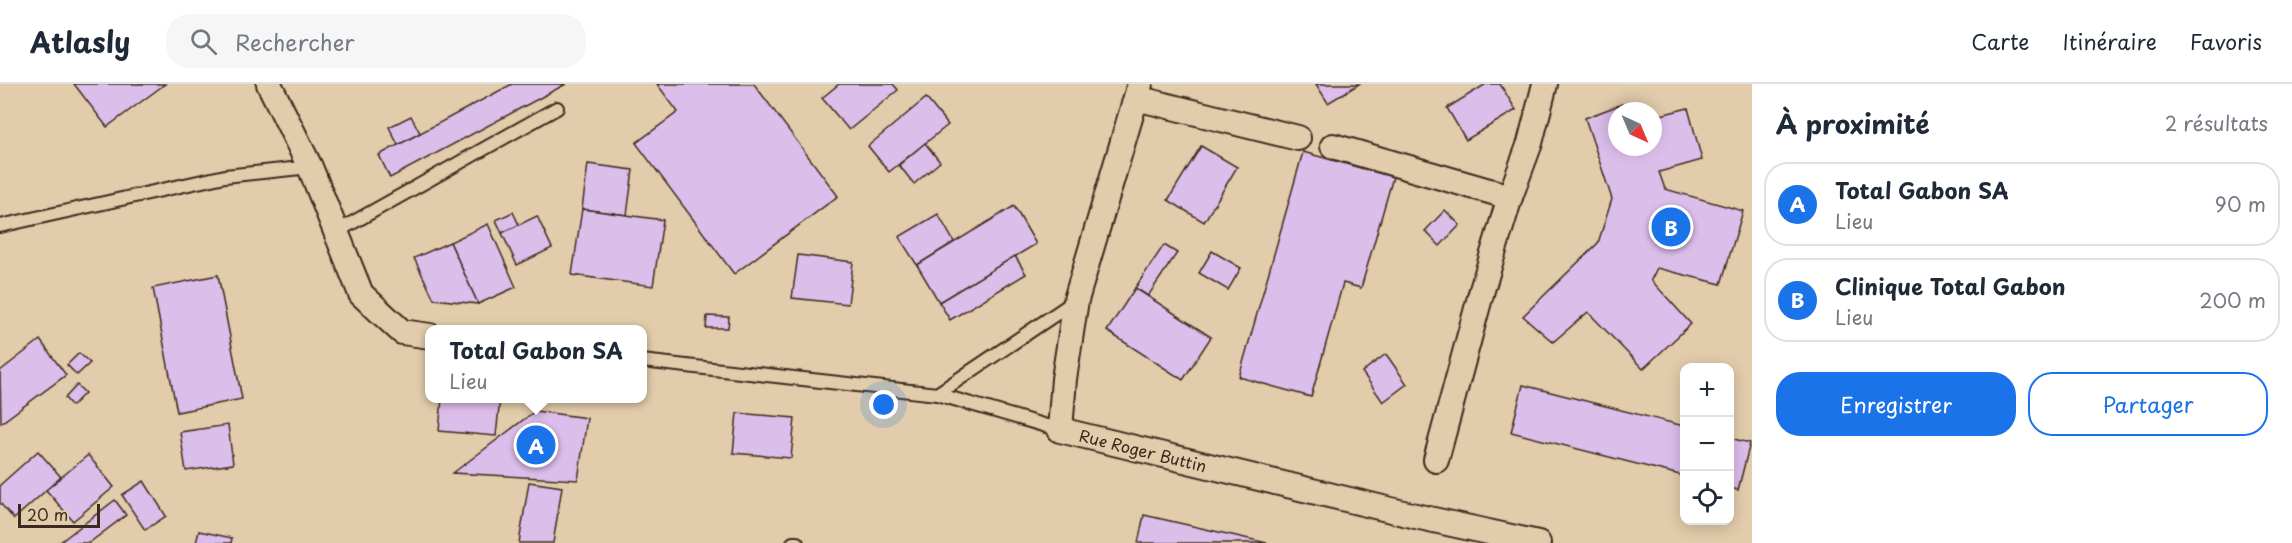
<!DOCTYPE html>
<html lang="fr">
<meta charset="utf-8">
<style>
:root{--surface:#fff;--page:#f6f6f7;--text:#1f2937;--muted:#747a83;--line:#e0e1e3;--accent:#1a73e8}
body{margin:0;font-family:"Playpen Sans",sans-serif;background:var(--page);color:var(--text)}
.controls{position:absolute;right:18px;bottom:18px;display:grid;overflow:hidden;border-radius:12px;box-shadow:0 3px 15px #0003}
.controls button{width:54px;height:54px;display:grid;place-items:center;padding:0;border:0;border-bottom:2px solid var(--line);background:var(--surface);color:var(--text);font:30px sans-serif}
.compass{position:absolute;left:1608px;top:18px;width:54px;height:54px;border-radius:50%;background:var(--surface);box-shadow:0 3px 15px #0003;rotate:136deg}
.scale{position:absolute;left:18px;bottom:15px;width:82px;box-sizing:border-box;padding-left:6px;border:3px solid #3b2a1e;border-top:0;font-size:16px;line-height:21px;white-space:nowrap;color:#3b2a1e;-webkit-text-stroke:4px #e2ccab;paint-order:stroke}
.you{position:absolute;left:884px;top:321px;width:21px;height:21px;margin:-15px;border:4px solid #fff;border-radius:50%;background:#1a73e8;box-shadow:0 0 0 9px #1a73e833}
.badge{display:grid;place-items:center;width:39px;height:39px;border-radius:50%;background:var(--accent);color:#fff;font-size:20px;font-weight:700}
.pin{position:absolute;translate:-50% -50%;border:3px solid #fff;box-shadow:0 2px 6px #0006}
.popup{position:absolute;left:425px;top:241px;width:222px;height:78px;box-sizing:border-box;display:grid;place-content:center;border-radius:12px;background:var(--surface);filter:drop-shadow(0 2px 4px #0005);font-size:20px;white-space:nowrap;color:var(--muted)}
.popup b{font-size:22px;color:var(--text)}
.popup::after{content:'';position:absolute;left:50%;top:100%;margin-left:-12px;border:12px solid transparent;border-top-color:var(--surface)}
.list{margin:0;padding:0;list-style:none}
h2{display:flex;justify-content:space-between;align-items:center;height:78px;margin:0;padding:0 24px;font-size:26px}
h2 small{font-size:20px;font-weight:400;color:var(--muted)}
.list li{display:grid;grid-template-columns:39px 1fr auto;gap:18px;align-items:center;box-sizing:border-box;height:84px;margin:0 12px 12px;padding:0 12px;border:2px solid var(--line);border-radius:24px}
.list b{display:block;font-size:22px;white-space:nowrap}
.list p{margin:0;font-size:20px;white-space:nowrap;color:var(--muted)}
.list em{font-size:20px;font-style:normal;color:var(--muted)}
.actions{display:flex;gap:12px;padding:18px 24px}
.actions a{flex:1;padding:14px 0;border:2px solid var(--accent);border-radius:24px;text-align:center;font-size:21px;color:var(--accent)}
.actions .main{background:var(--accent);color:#fff}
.icon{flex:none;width:33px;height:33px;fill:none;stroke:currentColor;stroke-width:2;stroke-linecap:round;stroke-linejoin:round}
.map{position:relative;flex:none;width:1752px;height:459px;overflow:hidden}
header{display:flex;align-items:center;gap:36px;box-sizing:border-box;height:84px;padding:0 30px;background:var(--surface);border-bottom:2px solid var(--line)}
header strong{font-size:28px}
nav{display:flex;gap:33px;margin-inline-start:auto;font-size:21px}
.search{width:420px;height:54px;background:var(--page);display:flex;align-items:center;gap:15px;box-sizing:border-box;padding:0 21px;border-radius:24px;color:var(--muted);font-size:22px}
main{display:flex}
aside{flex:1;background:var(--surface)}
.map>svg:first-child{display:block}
.building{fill:#dcbeeb;stroke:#3b2a1e;stroke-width:1.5}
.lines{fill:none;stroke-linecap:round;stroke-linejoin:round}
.lane-casing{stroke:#3b2a1e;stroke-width:16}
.street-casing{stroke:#3b2a1e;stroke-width:28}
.lane{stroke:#e2ccab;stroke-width:12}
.street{stroke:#e2ccab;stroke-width:24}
.labels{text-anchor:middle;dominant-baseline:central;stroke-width:4.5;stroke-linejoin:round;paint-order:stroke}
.street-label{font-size:16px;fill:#3b2a1e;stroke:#e2ccab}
</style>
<header>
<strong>Atlasly</strong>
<div class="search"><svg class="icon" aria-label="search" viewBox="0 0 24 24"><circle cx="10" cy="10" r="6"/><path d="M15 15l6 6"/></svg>Rechercher</div>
<nav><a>Carte</a><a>Itinéraire</a><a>Favoris</a></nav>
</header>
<main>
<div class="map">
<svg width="1752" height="459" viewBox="0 0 1752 459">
<rect width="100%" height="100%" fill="#e2ccab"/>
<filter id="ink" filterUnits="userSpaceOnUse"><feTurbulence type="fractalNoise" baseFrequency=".0167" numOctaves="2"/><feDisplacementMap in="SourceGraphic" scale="12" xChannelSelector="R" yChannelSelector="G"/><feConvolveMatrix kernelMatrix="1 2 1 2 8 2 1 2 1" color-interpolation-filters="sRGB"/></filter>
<g filter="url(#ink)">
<g class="building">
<path d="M74 0H165L107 43Z"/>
<path d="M512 0H566L390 94 379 71Z"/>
<path d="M657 0H754L838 112 734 190 636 59 678 28Z"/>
<path d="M839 0H893L898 6 849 46 822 14Z"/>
<path d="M1316 0H1359L1328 19Z"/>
<path d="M1486 0H1500L1516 26 1466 56 1447 24Z"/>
<path d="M926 14 948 41 889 88 868 62Z"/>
<path d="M1622 20 1624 27H1617V63H1653V33L1688 24 1702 76 1659 88 1665 105 1743 127 1721 200 1657 184 1651 196 1691 240 1643 285 1588 228 1553 258 1523 232 1598 159 1612 115 1585 34Z"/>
<path d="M411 32 420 49 398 61 389 43Z"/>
<path d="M925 59 940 78 914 100 899 81Z"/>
<path d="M1201 62 1237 83 1204 138 1168 116Z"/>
<path d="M1303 68 1393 93 1361 204 1343 199 1311 313 1239 293Z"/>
<path d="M588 80 633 86 627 131 582 125Z"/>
<path d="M1014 122 1036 160 939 218 917 181Z"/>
<path d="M582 125 663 136 653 202 572 191Z"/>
<path d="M1445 126 1460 141 1440 162 1425 147Z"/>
<path d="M513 128 519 141 502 149 496 136Z"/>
<path d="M938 130 954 158 917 181 899 153Z"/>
<path d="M537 132 552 164 517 181 502 149Z"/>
<path d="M488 140 516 203 478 220 450 158Z"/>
<path d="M450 158 478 220 434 215 414 174Z"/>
<path d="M1164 161 1177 169 1148 212 1135 204Z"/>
<path d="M1212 167 1241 184 1228 206 1199 189Z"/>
<path d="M798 171 853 178 848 220 792 214Z"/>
<path d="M1015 172 1026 190 950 236 939 218Z"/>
<path d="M218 191 242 315 177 328 153 204Z"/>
<path d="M1135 204 1211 253 1183 296 1107 247Z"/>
<path d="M707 232 729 233 728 244H706Z"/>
<path d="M40 256 66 291 1 339 0 287Z"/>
<path d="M79 269 90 279 77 291 67 281Z"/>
<path d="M1386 270 1407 300 1383 318 1362 288Z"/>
<path d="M77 301 85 309 72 322 65 314Z"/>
<path d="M1523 301 1684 342V392L1511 348Z"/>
<path d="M442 314H500L496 352 439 347Z"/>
<path d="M535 327 587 334 578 396 453 389Z"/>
<path d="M737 329 795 334 791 374 733 369Z"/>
<path d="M228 341 233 380 186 387 180 348Z"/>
<path d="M1730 354 1750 359 1738 406 1730 404Z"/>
<path d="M38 367 61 393 14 435 0 419V401Z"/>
<path d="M88 371 114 403 73 437 46 406Z"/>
<path d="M144 397 166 432 145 446 122 411Z"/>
<path d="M529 398 562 403 553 459H519Z"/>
<path d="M115 416 126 431 89 459H59Z"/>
<path d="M1144 431 1267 459H1138Z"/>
<path d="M199 447 232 454 231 459H196Z"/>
</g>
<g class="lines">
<g class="lane-casing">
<g id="lane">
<path d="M0 142 225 92 310 83"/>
<path d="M336 148 557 24"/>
<path d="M642 277 937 310 1060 346"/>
<path d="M937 310 1075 217"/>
<path d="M793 459H797"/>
</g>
</g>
<g class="street-casing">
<g id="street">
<path d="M269 0 310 83 361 210 402 248 430 252"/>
<path d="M1140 0 1076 216 1064 295 1060 346 1420 433 1538 459"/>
<path d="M1136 14 1298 54"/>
<path d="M1333 62 1510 113"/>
<path d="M1436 376 1482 206 1510 113 1530 59 1545 0"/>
</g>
</g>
<use href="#lane" class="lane"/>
<use href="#street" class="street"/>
</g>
</g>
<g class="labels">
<g class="street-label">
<text transform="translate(1143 366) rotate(14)">Rue Roger Buttin</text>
</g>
</g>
</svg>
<div class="controls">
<button>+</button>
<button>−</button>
<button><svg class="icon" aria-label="locate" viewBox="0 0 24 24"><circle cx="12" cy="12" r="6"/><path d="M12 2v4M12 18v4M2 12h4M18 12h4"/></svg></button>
</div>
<svg class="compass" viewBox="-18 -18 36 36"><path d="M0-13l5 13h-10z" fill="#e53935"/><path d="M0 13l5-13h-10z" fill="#747a83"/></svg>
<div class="scale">20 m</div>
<div class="you"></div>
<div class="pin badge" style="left:536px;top:361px">A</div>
<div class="popup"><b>Total Gabon SA</b>Lieu</div>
<div class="pin badge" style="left:1671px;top:143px">B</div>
</div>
<aside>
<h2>À proximité<small>2 résultats</small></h2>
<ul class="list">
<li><span class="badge">A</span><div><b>Total Gabon SA</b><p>Lieu</p></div><em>90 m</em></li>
<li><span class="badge">B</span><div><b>Clinique Total Gabon</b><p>Lieu</p></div><em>200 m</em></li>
</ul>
<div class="actions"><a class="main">Enregistrer</a><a>Partager</a></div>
</aside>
</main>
